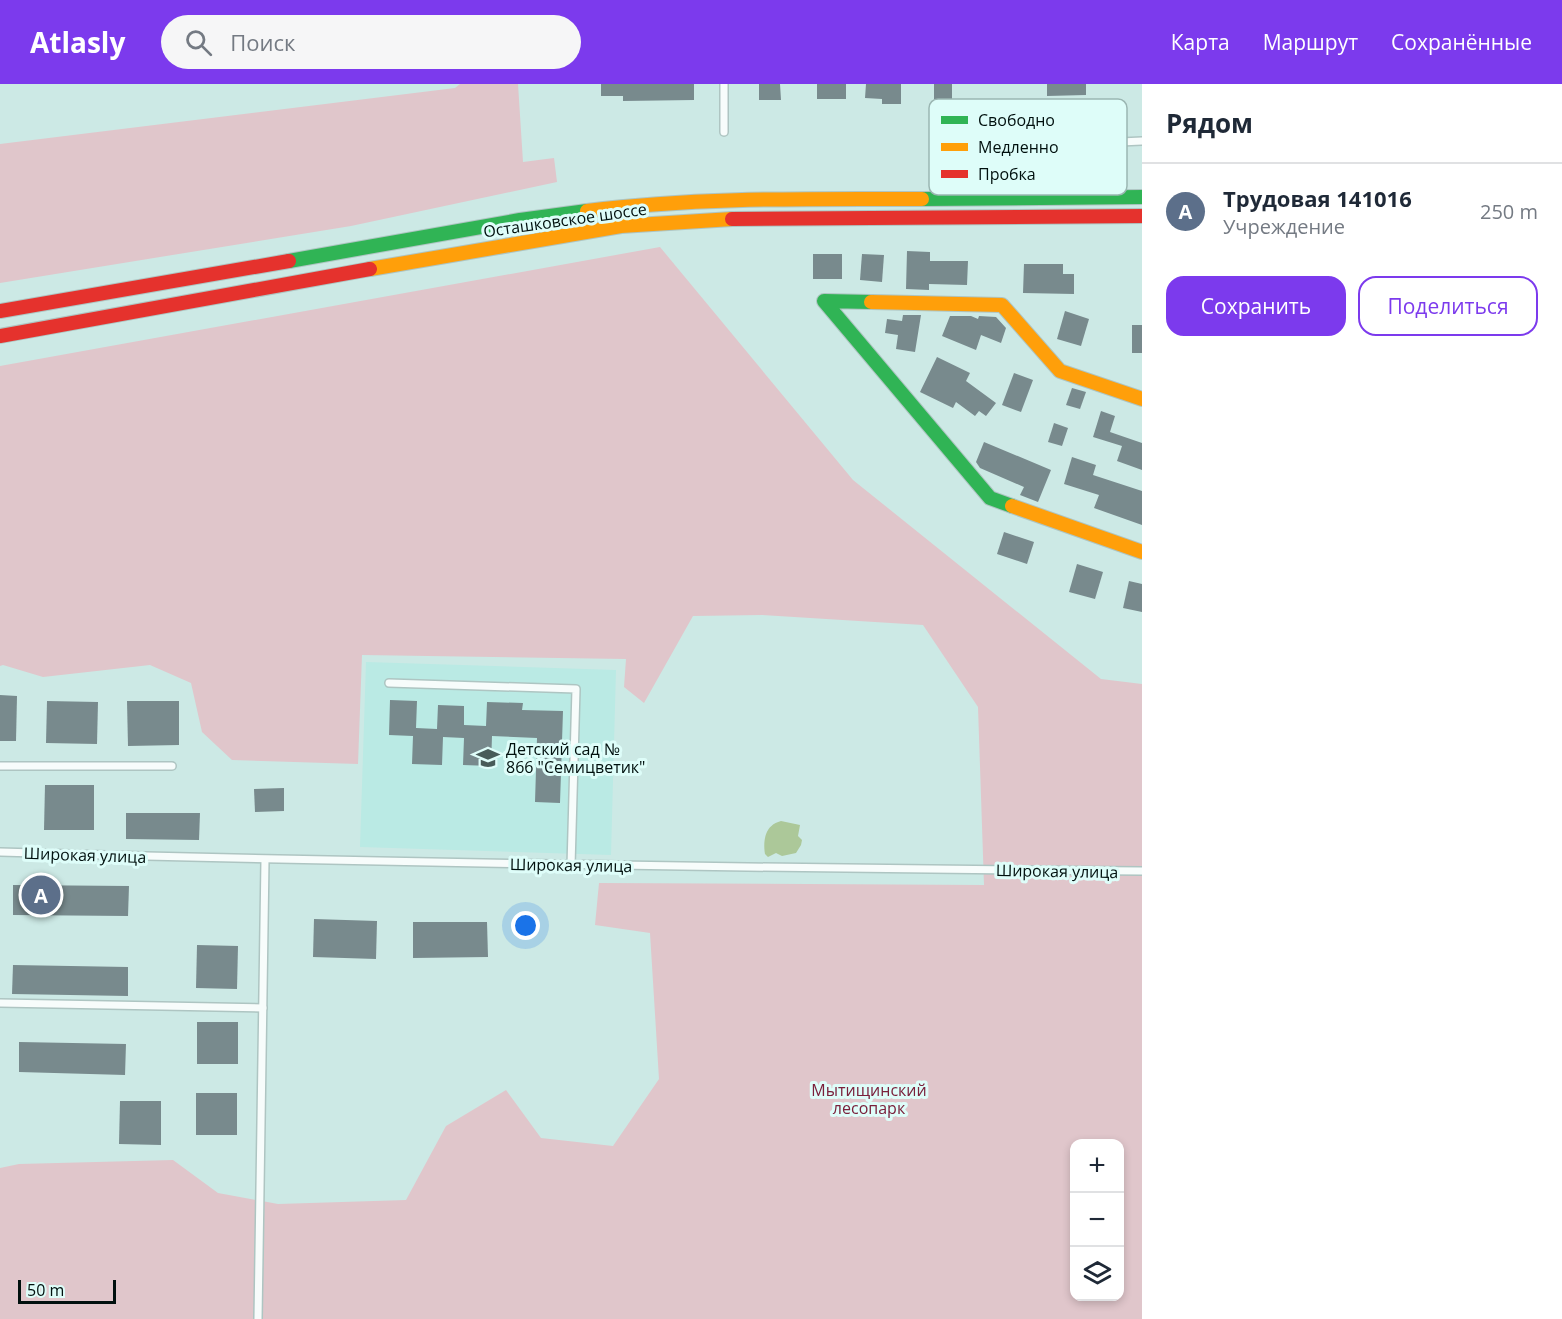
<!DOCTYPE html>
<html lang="ru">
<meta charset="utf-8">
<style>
:root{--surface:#fff;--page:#f6f6f7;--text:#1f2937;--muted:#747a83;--line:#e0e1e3;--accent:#7c3aed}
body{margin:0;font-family:"Open Sans",sans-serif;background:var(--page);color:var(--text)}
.controls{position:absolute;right:18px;bottom:18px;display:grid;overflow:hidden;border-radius:12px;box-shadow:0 3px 9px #0003}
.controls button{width:54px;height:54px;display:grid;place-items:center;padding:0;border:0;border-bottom:2px solid var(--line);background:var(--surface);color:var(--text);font:30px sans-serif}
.scale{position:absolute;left:18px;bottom:15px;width:98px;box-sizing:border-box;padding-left:6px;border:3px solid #00100e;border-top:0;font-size:16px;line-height:21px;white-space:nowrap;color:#00100e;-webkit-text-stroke:4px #defdf9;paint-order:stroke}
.you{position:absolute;left:526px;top:842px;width:21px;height:21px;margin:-15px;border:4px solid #fff;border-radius:50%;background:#1a73e8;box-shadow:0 0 0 9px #1a73e833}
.badge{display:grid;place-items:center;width:39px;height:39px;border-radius:50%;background:var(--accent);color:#fff;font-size:20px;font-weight:700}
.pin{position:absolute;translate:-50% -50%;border:3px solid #fff;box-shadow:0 2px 6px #0006}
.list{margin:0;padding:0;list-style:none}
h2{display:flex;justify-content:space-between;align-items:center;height:78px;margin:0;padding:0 24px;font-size:26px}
h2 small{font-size:20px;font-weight:400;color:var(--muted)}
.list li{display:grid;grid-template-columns:39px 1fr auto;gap:18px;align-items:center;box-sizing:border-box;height:96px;padding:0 24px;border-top:2px solid var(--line)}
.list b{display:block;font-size:22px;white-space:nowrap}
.list p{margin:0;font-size:20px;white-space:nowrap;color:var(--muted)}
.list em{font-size:20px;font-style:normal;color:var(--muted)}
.actions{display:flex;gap:12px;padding:18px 24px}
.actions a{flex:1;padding:14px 0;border:2px solid var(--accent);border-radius:18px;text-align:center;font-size:21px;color:var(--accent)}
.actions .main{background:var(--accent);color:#fff}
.icon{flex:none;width:33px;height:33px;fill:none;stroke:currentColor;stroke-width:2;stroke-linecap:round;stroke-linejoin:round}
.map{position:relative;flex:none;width:1142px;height:1235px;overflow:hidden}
header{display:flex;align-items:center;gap:36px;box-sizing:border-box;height:84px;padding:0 30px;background:var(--accent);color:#fff}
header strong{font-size:28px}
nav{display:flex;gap:33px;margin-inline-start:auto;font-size:21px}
.search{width:420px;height:54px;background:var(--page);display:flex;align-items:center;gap:15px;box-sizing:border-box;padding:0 21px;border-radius:33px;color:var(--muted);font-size:22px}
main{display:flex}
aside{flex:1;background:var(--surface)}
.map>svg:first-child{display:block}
.built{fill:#baeae4}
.green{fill:#e0c6cb;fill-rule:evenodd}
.water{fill:#acc899}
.building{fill:#788a8d}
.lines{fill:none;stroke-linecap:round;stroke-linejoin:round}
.lane-casing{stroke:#aec5c2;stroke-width:10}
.fast-casing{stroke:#aec5c2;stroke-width:16}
.slow-casing{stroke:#aec5c2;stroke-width:16}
.jam-casing{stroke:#aec5c2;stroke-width:16}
.lane{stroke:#f7fcfb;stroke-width:7}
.fast{stroke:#30b455;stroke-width:14}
.slow{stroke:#ff9f0a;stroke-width:14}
.jam{stroke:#e5322d;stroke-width:14}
.labels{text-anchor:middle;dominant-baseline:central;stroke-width:6;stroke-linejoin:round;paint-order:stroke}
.street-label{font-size:16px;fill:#00100e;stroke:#defdf9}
.poi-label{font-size:16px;fill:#00100e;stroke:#defdf9;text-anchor:start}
.park-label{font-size:16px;fill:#7a203b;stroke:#defdf9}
.key{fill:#defdf9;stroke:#9bb6b2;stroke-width:1.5}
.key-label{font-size:16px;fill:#00100e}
</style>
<header>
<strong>Atlasly</strong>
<div class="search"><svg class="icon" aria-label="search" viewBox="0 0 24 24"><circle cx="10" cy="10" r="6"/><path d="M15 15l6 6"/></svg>Поиск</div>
<nav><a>Карта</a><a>Маршрут</a><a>Сохранённые</a></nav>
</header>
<main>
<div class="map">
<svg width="1142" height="1235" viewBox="0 0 1142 1235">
<rect width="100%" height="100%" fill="#cce9e5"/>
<path class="built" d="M366 578 616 586 611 771 360 763Z"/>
<g class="green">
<path d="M460 0H518L523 78 554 74 557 98 351 142 0 199V60L455 4Z"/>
<path d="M660 163 853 396 1101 595 1142 600V1235H0V1084L19 1080 173 1076 218 1109 278 1120 406 1116 446 1042 506 1006 541 1054 613 1062 659 995 650 849 595 841 599 799 984 801 978 623 923 541 762 531 693 532 644 619 624 603 626 575 362 571 358 680 232 676 202 648 191 599 150 581 43 593 3 581 0 582V282ZM1074 1060H1120V1212H1074Z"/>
</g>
<path class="water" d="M781 737 800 741 798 752 802 756 801 761 796 769 782 772 776 769 768 773 765 770C763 756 765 741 781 737Z"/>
<g class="building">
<path d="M601 0H694V16L623 17V12H601Z"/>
<path d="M759 0H780L781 16H759Z"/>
<rect x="817" y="0" width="29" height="15"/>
<path d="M866 0H901V20H882V15L865 14Z"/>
<rect x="934" y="0" width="18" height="26"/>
<path d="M1047 0H1086V11L1047 12Z"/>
<path d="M907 167 930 168V177H968L967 201 929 200V206L906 205Z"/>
<rect x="813" y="170" width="29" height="25"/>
<path d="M862 170 884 171 882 198 860 196Z"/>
<path d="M1024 180H1063V190H1074V210L1023 209Z"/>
<path d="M1065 227 1089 235 1081 262 1057 255Z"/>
<path d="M903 231H921L915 268 896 265 898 251 885 249 887 235 902 237Z"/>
<path d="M950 232H971L978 235 979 232 996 233 1006 244 1001 259 981 251 976 266 942 252Z"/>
<rect x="1132" y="241" width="10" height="28"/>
<path d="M937 273 970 289 966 297 996 319 986 332 979 327 975 332 956 318 953 324 920 308Z"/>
<path d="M1014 289 1033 296 1021 328 1002 321Z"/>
<path d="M1072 304 1086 308 1080 325 1066 321Z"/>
<path d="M1101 327 1115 332 1110 348 1142 359V386L1117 377 1122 362 1093 353Z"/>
<path d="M1054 339 1068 344 1062 362 1048 358Z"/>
<path d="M984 358 1051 386 1038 418 1020 411 1024 403 980 384 976 378Z"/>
<path d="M1072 373 1096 381 1093 391 1142 407V441L1094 424 1099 411 1064 400Z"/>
<path d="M1004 448 1034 458 1027 480 997 470Z"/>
<path d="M1077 480 1103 488 1095 515 1069 508Z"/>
<path d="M1129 497 1142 500V528L1123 524Z"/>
<path d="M0 611 17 612 16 657H0Z"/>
<path d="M390 616 417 617 416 644 437 645 438 621 464 622V641L486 642 487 618 523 619 522 626 563 627 560 719 535 718 537 654 492 652 491 682 463 681 464 654 443 653 442 681 412 680 413 652 389 651Z"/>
<path d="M47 617 98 618 97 660 46 659Z"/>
<path d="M127 617H179V661L128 662Z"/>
<path d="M45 701H94V746H44Z"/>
<path d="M284 704V727L255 728 254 705Z"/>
<path d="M126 729H200L199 756 126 755Z"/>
<path d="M13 801 129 802 128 832 13 831Z"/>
<path d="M314 835 377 837 376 875 313 873Z"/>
<path d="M413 838H487L488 873 413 874Z"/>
<path d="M197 861 238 862 237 905 196 904Z"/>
<path d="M13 881 128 883V912L12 910Z"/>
<rect x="197" y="938" width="41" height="42"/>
<path d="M19 958 126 960 125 991 19 988Z"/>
<rect x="196" y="1009" width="41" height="42"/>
<path d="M120 1017H161V1061L119 1060Z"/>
</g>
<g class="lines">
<g class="lane-casing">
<g id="lane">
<path d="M724 0V48"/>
<path d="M977 48 1022 47 1042 53 1056 61 1142 57"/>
<path d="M389 599 576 605 571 782"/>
<path d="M0 682H172"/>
<path d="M0 768C381 779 761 784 1142 787"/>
<path d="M0 919 263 924"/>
<path d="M258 1235 265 776"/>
</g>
</g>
<g class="fast-casing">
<g id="fast">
<path d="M922 115 1142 113"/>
<path d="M289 177 520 136 587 127"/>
<path d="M871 218 824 217 990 414 1012 422"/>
</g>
</g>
<g class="slow-casing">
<g id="slow">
<path d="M587 127C698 113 810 115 922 115"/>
<path d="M370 185 621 142 732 135"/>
<path d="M871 218 1002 221 1060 287 1142 315"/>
<path d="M1012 422 1142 468"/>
</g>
</g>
<g class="jam-casing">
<g id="jam">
<path d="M732 135 1142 132"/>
<path d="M0 227 289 177"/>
<path d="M0 252 370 185"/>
</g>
</g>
<use href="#lane" class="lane"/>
<use href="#fast" class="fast"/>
<use href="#slow" class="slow"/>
<use href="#jam" class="jam"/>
</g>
<defs>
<g id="school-bare" transform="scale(1.8)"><path d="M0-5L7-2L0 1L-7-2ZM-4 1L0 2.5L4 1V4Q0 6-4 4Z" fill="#475c59" stroke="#defdf9" stroke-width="2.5" paint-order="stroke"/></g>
</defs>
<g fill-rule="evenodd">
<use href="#school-bare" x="488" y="674"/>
</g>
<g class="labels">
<g class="street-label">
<text transform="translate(565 136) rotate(-8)">Осташковское шоссе</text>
<text transform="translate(85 771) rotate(2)">Широкая улица</text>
<text transform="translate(571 781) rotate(1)">Широкая улица</text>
<text transform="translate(1057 787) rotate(1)">Широкая улица</text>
</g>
<g class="poi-label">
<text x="506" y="665">Детский сад №<tspan x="506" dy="18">866 "Семицветик"</tspan></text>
</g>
<g class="park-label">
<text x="869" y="1006">Мытищинский<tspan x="869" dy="18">лесопарк</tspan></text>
</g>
</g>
<rect x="929" y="15" width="198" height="96" rx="9" class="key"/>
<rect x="941" y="32" width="27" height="8" fill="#30b455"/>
<rect x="941" y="59" width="27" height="8" fill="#ff9f0a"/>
<rect x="941" y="86" width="27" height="8" fill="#e5322d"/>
<g class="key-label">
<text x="978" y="42">Свободно</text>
<text x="978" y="69">Медленно</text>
<text x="978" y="96">Пробка</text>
</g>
</svg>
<div class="controls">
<button>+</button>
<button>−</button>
<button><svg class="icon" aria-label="layers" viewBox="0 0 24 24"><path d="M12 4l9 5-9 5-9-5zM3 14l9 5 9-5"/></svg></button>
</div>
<div class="scale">50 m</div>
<div class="you"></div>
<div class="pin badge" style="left:41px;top:811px;background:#5c6f8a">A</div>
</div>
<aside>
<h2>Рядом<small></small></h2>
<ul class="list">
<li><span class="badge" style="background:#5c6f8a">A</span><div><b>Трудовая 141016</b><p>Учреждение</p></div><em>250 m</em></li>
</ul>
<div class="actions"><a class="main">Сохранить</a><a>Поделиться</a></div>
</aside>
</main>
